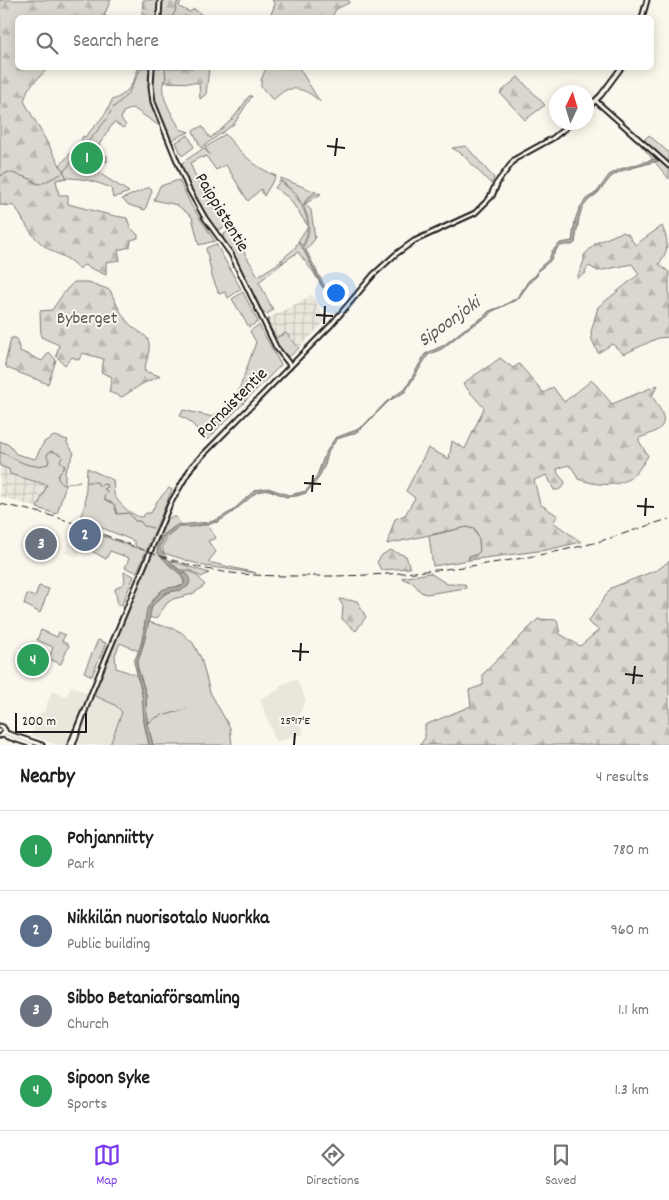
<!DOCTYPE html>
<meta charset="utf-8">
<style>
:root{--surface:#fff;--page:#f6f6f6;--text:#202124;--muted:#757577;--line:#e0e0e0;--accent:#7c3aed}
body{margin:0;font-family:Dekko,sans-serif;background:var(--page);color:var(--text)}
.compass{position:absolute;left:549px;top:85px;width:45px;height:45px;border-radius:50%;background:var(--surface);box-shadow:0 2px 12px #0003;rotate:4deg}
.scale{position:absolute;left:15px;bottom:12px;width:72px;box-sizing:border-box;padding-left:5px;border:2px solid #1c1c1c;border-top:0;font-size:14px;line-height:18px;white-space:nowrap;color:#1c1c1c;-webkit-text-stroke:4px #fbf7ec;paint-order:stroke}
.you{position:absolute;left:335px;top:292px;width:18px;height:18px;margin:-12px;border:4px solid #fff;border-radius:50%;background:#1a73e8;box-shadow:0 0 0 8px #1a73e833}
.badge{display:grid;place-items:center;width:32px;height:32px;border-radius:50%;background:var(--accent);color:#fff;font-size:16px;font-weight:700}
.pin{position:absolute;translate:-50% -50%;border:2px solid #fff;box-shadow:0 1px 5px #0006}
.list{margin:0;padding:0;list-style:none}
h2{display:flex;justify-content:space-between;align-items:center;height:65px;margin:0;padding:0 20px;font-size:21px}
h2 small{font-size:16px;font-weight:400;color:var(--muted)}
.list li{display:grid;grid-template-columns:32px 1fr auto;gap:15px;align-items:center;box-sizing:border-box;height:80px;padding:0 20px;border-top:1px solid var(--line)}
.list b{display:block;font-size:19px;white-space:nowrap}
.list p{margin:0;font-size:16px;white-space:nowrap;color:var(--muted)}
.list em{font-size:16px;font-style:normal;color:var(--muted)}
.icon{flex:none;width:28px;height:28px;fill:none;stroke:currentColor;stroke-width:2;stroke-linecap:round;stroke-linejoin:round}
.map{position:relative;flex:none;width:669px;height:745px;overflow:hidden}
.search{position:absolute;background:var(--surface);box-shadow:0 2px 12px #0003;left:15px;right:15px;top:15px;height:55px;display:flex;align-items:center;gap:12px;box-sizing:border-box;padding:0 18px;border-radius:8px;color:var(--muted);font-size:19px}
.sheet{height:385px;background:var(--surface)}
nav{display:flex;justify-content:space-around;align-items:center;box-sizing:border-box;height:70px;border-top:1px solid var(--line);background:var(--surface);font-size:14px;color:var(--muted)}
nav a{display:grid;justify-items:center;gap:2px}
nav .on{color:var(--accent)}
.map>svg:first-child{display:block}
.built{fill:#eae6dc}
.industrial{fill:url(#industrial-grid)}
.green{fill:#dad7ce;stroke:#7b7a75}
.forest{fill:url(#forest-firs);stroke:#7b7a75}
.water{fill:url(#water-ripples);stroke:#74726e}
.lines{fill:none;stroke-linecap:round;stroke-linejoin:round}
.stream{stroke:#74726e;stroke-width:1}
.minor-casing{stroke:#1c1c1c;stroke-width:7}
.minor{stroke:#fbf7ec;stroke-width:3}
.rail{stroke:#1c1c1c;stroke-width:1;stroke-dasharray:8 4;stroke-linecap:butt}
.ticks{fill:none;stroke:#1c1c1c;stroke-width:2}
.labels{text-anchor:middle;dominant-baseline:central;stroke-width:4;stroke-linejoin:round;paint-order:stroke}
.street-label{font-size:18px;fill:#1c1c1c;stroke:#fbf7ec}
.park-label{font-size:18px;fill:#555451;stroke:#fbf7ec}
.water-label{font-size:19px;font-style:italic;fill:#575653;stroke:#fbf7ec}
.ticks-label{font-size:12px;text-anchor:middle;fill:#1c1c1c;stroke:#fbf7ec;stroke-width:4;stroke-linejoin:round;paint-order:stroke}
</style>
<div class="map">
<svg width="669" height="745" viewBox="0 0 669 745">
<defs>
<pattern id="industrial-grid" width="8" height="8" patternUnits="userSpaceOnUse" patternTransform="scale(1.25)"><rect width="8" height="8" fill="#eae6dc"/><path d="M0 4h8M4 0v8" fill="none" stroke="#c8c5bc"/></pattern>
<pattern id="forest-firs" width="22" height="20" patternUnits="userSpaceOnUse" patternTransform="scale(1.25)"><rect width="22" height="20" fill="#dad7ce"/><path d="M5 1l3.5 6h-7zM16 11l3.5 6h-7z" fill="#bab8b0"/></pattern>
<pattern id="water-ripples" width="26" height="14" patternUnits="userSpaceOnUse" patternTransform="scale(1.25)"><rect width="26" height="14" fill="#afaca5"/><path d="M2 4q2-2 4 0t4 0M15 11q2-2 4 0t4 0" fill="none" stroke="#96938d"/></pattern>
</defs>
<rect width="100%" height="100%" fill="#fbf7ec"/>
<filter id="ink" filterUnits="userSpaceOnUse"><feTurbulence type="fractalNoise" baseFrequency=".02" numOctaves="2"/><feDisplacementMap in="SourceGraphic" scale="10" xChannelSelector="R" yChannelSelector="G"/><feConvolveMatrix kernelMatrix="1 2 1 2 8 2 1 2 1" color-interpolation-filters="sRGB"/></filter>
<g filter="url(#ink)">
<g class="built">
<path d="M68 542 82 550 78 557 65 553Z"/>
<path d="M296 679 306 700 297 718 304 734 276 742 260 699 280 689 279 686Z"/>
<path d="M71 686 115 705 122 712 110 745H57L31 735 39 714 44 712 52 691 66 697Z"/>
</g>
<g class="industrial">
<path d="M312 295 326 321 299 348 286 333 276 338 268 323 269 318Z"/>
<path d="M0 466 9 469 10 474 47 485 37 507 0 497Z"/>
</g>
<g class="green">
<path d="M138 68H165L166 78C155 90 174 117 180 129L189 132 169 141 160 123 158 125 133 108 123 112 121 119 126 125 123 128 114 122 97 148 101 155 107 156V162L101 159 94 163 102 175 129 192 113 198 111 188C97 182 83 178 67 178L60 165 81 141 83 136 85 137C96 124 106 116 112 100 126 96 135 83 138 68Z"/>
<path d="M266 68H299L320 102C311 93 299 86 286 90 281 92 277 97 273 100L261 87V80Z"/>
<path d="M249 96H252L234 124 201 148 193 131 202 126 210 138C229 124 236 116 249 96Z"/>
<path d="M225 134C240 152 254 167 276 176L264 196 261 189 248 201 226 165 216 170 206 156 203 158 201 157 190 163 201 189 227 227 217 230 198 203 182 168 183 162 204 148 210 155 205 148Z"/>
<path d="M188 135 194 147 182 156 176 142Z"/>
<path d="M649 135 669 153V179L640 144Z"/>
<path d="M466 146 494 178 491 184 462 154 452 148Z"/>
<path d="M281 178 316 192 307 198 303 206 295 192 280 180Z"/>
<path d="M179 180 191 205 215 241 199 245 192 217 177 205 154 200 160 186Z"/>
<path d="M280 181C299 195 317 222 302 246L298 241 308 226 289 198 275 188Z"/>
<path d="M147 188H151L152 191 145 210 129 205 122 199Z"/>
<path d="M318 193 321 194 305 204 311 210 315 239 306 250 326 289 325 290 303 247C309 237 311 226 307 215 306 213 304 208 304 207 304 200 313 196 318 193Z"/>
<path d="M231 230 258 276 279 263 284 262 259 282 273 310 267 314 264 313 258 304 223 238 224 234Z"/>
<path d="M298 242 302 247 323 288 314 273 298 252 285 261H280L295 248Z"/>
<path d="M216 244 241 289 228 298 225 292 219 294 212 276 206 248Z"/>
<path d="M243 292 258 322 249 327 232 299Z"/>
<path d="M269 318 268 323 276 338 286 333 299 348 289 357C277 349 272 334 266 321Z"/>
<path d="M259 325 281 365 245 401 238 393 256 342 250 331Z"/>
<path d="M237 395 244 403 222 425 214 415 219 413Z"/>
<path d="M183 410 213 417 220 426 208 440 188 420 180 416Z"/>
<path d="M54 436 68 440 67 443 74 453 65 472V487L57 514 37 508 47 485 10 474 9 469 0 466V441L9 445 16 454 35 459 44 442Z"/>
<path d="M87 468 113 480C114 484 113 489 114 493 116 502 133 517 142 517L146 513H151L157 501 169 488 172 490 137 572 125 568 129 558 110 551 106 559 90 550 92 547 96 549 97 547 88 543 93 539 92 532 136 548 134 541 100 527 79 520 85 505Z"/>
<path d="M171 517H176L181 524 174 527 161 537 158 553C166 563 184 573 184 585 177 588 168 587 162 591 142 605 146 631 139 651L120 643 115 655 116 668 136 675 141 686 144 704V722L149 745H110L122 712 115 705 91 694 162 522Z"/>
<path d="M198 525H208L216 538 208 541 216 552 208 562 256 573 204 566 164 553 162 547 166 539 179 527Z"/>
<path d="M466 527 474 529 479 539 480 552 476 555 469 556V560L433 566 429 536Z"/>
<path d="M168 560 209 573 201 577 190 570H180Z"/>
<path d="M184 571C194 570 199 578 205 585L193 594 173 599 167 603 156 619 149 617C153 593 170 593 188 586Z"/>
<path d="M430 573 447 584H465L466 588 426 594 421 592 413 583 401 578Z"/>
<path d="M39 586 49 589 40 613 24 604 27 594 35 597Z"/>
<path d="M148 622 171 628 181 632 193 643 201 658 210 692 230 728 232 745H153L147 721 146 694 137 665 145 639Z"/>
<path d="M41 630 57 637 59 632 65 635 62 641 69 645 61 664 49 659 53 647 37 640Z"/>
<path d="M98 640 106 643 92 676 84 672Z"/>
</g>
<g class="forest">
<path d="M0 0H111L104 15 107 17 18 18V68H48L28 89 24 101 67 178 56 180 59 195H68V204L110 215 127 218 130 227 138 235V238L131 240 130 247 118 250 120 260 106 262V275L84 265 79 269C68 256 58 256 46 247 32 238 23 220 15 206L0 205Z"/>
<path d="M143 0H158L157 17H152L142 14Z"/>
<path d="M162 0H181L179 7 190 12 194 9 205 17H161Z"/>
<path d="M272 0H349V3L336 9 332 17 302 18 293 16 292 17H267L272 12 275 4Z"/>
<path d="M165 68H209L206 94 200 99 199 83 163 82 166 78Z"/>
<path d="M518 77 545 105 525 120 500 93Z"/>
<path d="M662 226C669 242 669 250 659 264L669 272V337L658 338 624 354 612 344 598 353 592 340 591 332 598 307 639 274 632 264 598 271 589 266 585 271 586 273 577 278 584 261V255L596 243 622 232 628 234 635 245Z"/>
<path d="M74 282H88L110 290C115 301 123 320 133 327 138 332 148 335 149 343 150 352 146 362 144 371L160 376 142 384 122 397 109 392 112 377 101 372 104 359 82 353 79 360 72 357 65 365 56 356 59 345 41 337 40 311 52 310 65 291Z"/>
<path d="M11 338H16L20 351 42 361 49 352 56 360 48 384 7 368 5 364Z"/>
<path d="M500 358 513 368 519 364 544 393 553 387 564 402 592 380 612 404 658 385 652 396C669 422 669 428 639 438V441L648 456C644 462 639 470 634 475 619 489 595 485 578 479L573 469 568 465 557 469 558 474 565 482C563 488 561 490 554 490L547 475 534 480 540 504 558 516 553 522 581 542 546 550 469 560V556L476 555 480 551 479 539 474 529 467 527 387 544 395 519 405 515 415 498 406 491 428 448 449 459 452 441 465 449 484 408 463 384C474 374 488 368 500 358Z"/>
<path d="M390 550 406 556 410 568 381 570 377 562 382 555Z"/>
<path d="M669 561V745H420L425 738V725L471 706 469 690 483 685V674L538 619 557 620 560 634 580 646 599 630 588 622 611 588 659 569Z"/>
<path d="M124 572 134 576 122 605H118L115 589C126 582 125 585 124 572Z"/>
<path d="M339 599 357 601 366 617 356 631 342 619 343 606Z"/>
</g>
<path class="water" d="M658 158 660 159 658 161 621 171 611 177 598 193 589 200 582 208 579 218 575 243 572 245H564L558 247 550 261 538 271 537 276 531 281 518 299 491 312 487 317 464 331 442 349 428 355 405 392 389 401 361 429 353 434 337 439 329 450 325 465 318 479 306 493 297 496 286 497 269 490 257 492 233 512 218 522 191 527H179L165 537 160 547 161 551 175 567 188 575 190 582 188 586 182 590 167 592 152 606 145 639 137 662 138 670 146 694 147 721 153 745H149L144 722 142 694 134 662 142 642 147 609 150 604 162 590 168 588 182 586 185 582 181 574 171 567 158 553 157 549 161 537 177 525 210 522 218 519 232 511 255 490 268 488 289 495 306 491 316 478 325 454 335 438 356 430 363 426 386 402 406 388 425 354 444 345 463 330 483 317 489 311 503 306 518 297 528 281 536 275 538 269 549 259 552 251 560 243 572 241 575 220 579 209 586 199 597 192 609 175 620 169Z"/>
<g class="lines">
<g class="stream">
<path d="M171 18 175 12 178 0"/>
<path d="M113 108 128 94 141 68"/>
<path d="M109 115 111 111"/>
<path d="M88 142 107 119"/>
<path d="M63 172 87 144"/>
<path d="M0 176 9 172 31 179 35 183 41 184"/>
<path d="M43 183 61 174"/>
<path d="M0 452C19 459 26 470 48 464L49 461 47 456 48 453 52 451 61 455 62 458 60 461 65 466 58 476V479L63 485 80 481"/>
<path d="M87 482H97L99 486 104 484 107 485 108 487 104 489 108 492 104 495 105 500 114 504 117 514 129 513 135 521H140L144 526 153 528"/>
<path d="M166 715 186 709"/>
<path d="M146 724 157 717 163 715"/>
</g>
<g class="minor-casing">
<g id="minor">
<path d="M159 18 160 0"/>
<path d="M642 18 647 0"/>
<path d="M152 68 151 86 153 102 188 188 205 218 231 254 276 347 290 365"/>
<path d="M596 101 669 166"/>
<path d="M586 110 601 95 621 68"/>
<path d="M490 197 496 184 515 159 553 138 573 122"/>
<path d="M0 726 3 727 5 731 3 734 0 736"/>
<path d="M5 730 6 733 42 745"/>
<path d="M2 735 32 745"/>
<path d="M70 745 83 713"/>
<path d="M73 745 91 694 170 504 192 466 331 325 374 274 396 254 414 241 475 213 492 196 499 180"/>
</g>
</g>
<use href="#minor" class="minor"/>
<path class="rail" d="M0 504C20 508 40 512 59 518 107 534 153 557 202 568 237 576 272 576 308 576 399 577 497 566 586 545 614 538 641 527 669 519"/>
</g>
</g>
<path class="ticks" d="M327 146 345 148M335 156 337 138M316 315 333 316M324 324 325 306M304 483 321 484M312 492 313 475M637 506 654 507M645 516 646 498M292 651 309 652M300 661 301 643M625 674 643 676M633 684 635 666M294 745 295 733"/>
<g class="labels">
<g class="street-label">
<text transform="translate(221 213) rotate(59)">Paippistentie</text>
<text transform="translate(233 404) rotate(-45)">Pornaistentie</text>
</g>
<g class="park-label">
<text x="87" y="319">Byberget</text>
</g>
<g class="water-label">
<text transform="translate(450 323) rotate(-36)">Sipoonjoki</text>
</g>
</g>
<g class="ticks-label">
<text x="295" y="724">25°17'E</text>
</g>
</svg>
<svg class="compass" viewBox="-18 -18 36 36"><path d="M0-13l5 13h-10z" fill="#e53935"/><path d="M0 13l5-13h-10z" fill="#757577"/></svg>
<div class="scale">200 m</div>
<div class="you"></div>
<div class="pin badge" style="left:87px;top:158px;background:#2e9e5b">1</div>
<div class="pin badge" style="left:85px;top:535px;background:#5c6f8a">2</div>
<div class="pin badge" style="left:41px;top:544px;background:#6b7280">3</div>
<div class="pin badge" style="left:33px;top:660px;background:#2e9e5b">4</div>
<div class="search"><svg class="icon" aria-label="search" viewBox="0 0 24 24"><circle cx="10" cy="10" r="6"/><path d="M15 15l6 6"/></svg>Search here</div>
</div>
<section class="sheet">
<h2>Nearby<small>4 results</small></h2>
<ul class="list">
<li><span class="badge" style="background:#2e9e5b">1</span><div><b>Pohjanniitty</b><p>Park</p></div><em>780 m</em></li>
<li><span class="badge" style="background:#5c6f8a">2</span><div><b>Nikkilän nuorisotalo Nuorkka</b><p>Public building</p></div><em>960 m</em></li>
<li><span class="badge" style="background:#6b7280">3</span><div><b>Sibbo Betaniaförsamling</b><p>Church</p></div><em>1.1 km</em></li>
<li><span class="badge" style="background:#2e9e5b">4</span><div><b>Sipoon Syke</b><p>Sports</p></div><em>1.3 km</em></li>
</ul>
</section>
<nav>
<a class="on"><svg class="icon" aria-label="map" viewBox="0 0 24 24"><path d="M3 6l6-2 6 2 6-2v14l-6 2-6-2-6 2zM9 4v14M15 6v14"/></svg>Map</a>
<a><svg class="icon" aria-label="directions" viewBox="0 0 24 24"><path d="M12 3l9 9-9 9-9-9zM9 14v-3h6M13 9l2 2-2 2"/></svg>Directions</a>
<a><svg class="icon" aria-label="saved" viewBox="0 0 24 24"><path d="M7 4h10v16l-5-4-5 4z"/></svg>Saved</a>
</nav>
